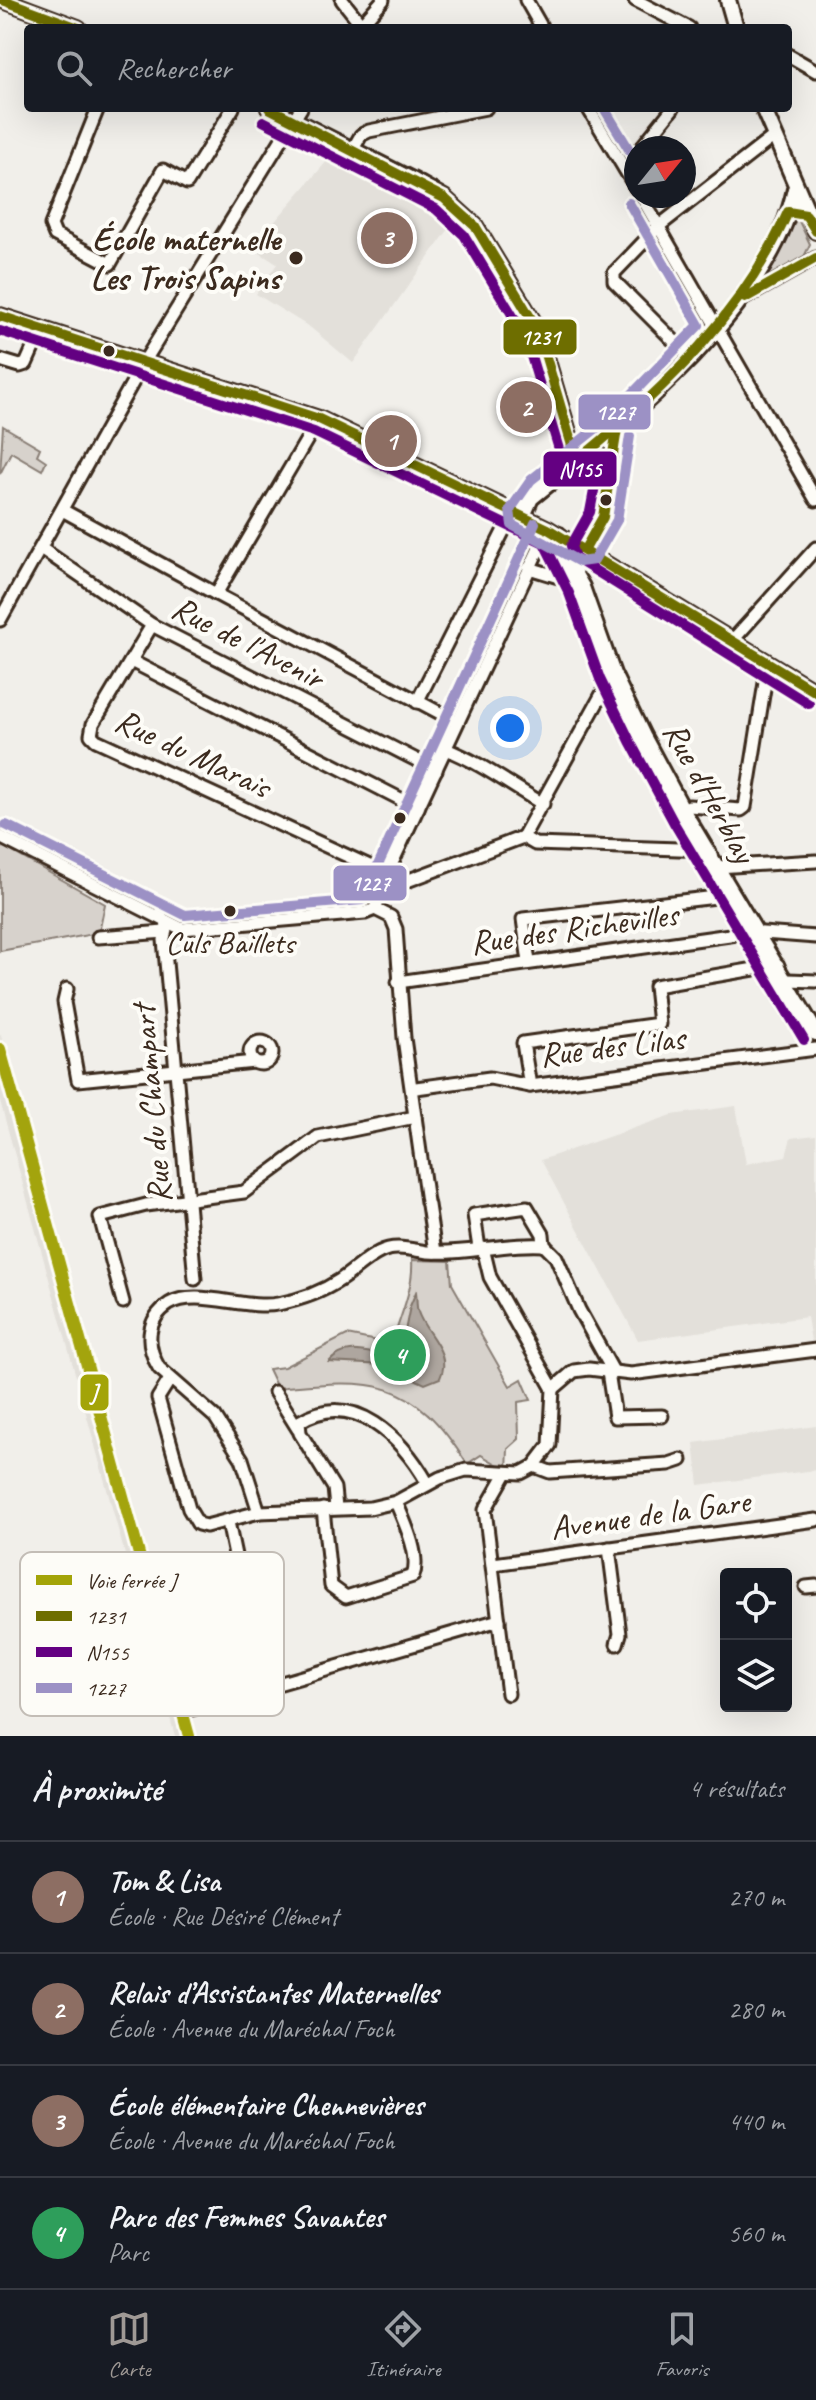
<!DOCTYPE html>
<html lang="fr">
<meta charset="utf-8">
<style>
:root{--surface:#171b24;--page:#20242c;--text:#f1f3f6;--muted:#9ea1a6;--line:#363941;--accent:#9f9995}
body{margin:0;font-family:Caveat,sans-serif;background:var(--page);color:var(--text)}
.controls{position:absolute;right:24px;bottom:24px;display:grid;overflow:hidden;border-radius:8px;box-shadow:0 8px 32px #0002}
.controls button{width:72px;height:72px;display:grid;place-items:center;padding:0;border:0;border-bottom:2px solid var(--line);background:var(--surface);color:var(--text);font:40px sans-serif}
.compass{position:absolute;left:624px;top:136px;width:72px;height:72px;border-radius:50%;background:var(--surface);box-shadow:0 8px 32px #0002;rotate:60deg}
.you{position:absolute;left:510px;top:728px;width:28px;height:28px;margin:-20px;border:6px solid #fff;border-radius:50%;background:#1a73e8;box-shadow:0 0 0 12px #1a73e833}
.badge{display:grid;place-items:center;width:52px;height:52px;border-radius:50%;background:var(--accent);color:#fff;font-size:26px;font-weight:700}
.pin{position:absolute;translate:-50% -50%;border:4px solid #fff;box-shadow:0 2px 8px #0006}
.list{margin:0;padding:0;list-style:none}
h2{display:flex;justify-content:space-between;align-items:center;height:104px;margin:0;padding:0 32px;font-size:34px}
h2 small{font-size:26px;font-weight:400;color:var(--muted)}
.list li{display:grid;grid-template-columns:52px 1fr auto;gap:24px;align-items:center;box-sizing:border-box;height:112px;padding:0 32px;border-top:2px solid var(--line)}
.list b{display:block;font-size:30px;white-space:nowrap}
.list p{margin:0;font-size:26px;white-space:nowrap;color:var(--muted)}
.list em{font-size:26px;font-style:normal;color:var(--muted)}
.icon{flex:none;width:44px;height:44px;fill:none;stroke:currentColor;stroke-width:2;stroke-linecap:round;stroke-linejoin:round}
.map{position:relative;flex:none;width:816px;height:1736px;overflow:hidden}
.search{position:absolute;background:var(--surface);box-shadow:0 8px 32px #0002;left:24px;right:24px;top:24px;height:88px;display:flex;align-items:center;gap:20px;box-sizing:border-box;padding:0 28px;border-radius:8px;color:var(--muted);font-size:30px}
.sheet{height:552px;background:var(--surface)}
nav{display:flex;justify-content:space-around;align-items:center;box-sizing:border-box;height:112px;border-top:2px solid var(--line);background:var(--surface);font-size:22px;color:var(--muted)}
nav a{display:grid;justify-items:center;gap:4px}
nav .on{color:var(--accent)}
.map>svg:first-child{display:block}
.built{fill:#e3e0da}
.green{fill:#d7d2cc;stroke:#897e75;stroke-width:2}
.water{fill:#aea69f;stroke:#80746b;stroke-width:2}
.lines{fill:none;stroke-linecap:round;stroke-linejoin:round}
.minor-casing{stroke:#3b2a1e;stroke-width:17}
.major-casing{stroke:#3b2a1e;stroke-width:20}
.minor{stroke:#fdfcf7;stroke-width:11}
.major{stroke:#fdfcf7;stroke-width:14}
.bus-1-casing{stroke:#fdfcf7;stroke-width:16}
.bus-2-casing{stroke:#fdfcf7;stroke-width:16}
.bus-3-casing{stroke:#fdfcf7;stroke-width:16}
.bus-1{stroke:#6e6e00;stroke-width:10}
.bus-2{stroke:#640082;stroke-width:10}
.bus-3{stroke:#9c91c5;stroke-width:10}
.rail-1-casing{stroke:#fdfcf7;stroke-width:18}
.rail-1{stroke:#a3a408;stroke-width:12}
.poi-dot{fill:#3b2a1e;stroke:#fdfcf7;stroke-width:3}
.labels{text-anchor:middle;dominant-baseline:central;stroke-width:8;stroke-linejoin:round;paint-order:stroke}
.bus-label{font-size:32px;fill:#3b2a1e;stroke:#fdfcf7}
.poi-label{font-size:34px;font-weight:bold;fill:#3b2a1e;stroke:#fdfcf7;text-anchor:end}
.street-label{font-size:34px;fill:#3b2a1e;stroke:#fdfcf7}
.key{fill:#fdfcf7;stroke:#c3bdb6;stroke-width:2}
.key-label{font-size:22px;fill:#3b2a1e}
.line-badge{stroke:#fdfcf7;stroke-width:3}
.badge-label{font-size:22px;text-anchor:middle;font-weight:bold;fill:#fff}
</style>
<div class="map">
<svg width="816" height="1736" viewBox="0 0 816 1736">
<rect width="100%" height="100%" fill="#f1efea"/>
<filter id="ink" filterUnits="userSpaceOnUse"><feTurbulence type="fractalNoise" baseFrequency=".0125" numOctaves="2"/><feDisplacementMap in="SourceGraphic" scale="16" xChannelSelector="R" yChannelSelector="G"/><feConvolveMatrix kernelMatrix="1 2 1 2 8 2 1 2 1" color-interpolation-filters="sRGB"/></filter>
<g filter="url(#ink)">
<g class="built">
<path d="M340 146 456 219 353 363 311 328 256 294 277 264 252 248Z"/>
<path d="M0 1033 198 1736H175L0 1101Z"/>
<path d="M736 1106 746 1164 786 1156 791 1138 816 1135V1340L811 1341 807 1317 638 1340 541 1160 672 1115Z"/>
<path d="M816 1426V1470L699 1485 694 1443Z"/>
</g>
<g class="green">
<path d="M797 217 810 244 804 257 763 282 760 279 790 218Z"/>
<path d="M3 426 40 448 37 455 46 461 42 470 11 452 0 474Z"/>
<path d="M0 845 105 904 99 933 0 951Z"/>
<path d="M412 1260 450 1261 452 1284 510 1386 522 1379 531 1400 518 1402 519 1439 508 1449 507 1470 481 1455 467 1464C411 1375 373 1379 277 1388L268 1369 284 1367 347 1335 392 1344C400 1316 414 1288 412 1260Z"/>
</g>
<path class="water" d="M416 1292C417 1298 416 1306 418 1312 425 1334 453 1352 440 1378L425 1384 384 1365 329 1362C349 1339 376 1359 400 1356L410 1306Z"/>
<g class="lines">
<g class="minor-casing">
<g id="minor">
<path d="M342 0 361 24"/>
<path d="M526 0 542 28"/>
<path d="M635 0 689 28"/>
<path d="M358 28 383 0"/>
<path d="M788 55 816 71"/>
<path d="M98 108 51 225 55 235 110 264 163 170 187 183 233 108"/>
<path d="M588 108 636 188"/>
<path d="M641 148 673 108"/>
<path d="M353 149 361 135 369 131 486 108"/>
<path d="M625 169 636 155"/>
<path d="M641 196 816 500"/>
<path d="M743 299 816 258"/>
<path d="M515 343 532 319"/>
<path d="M689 356 614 281V273L659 226 773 137"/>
<path d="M0 360 20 366 26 364 42 328"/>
<path d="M319 419 216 594 457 722"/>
<path d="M64 511 216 594"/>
<path d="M42 549 152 625 436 770"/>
<path d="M529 568 562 578 573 571 585 549"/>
<path d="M0 620 144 362 301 108"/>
<path d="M152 625 93 724 91 735 96 740 404 882 523 837"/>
<path d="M732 641 816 548"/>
<path d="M131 661 418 808"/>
<path d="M417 702 513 512"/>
<path d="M446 749C481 763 510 785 543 804"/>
<path d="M683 810 689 806 741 810 745 807 768 664"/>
<path d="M0 837 182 929 365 913 375 909"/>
<path d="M523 837 613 674"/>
<path d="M523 837 535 844 707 850"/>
<path d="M717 867 816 861"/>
<path d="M375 909 387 874 548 529"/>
<path d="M375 909 391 917 396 929 404 1038 427 1202"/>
<path d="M167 924 164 940 195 1279"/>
<path d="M98 937 165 932"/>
<path d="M529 962 523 919 734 895"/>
<path d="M788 980 816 981"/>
<path d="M398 982 751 932 816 937"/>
<path d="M67 989 64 1002 78 1080 254 1062"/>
<circle cx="261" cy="1053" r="11"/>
<path d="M530 1086 523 1043 659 1024 655 986 778 965"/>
<path d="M416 1088 490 1078 530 1086 816 1049"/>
<path d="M428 1205 435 1252"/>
<path d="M544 1245 556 1257 579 1310 614 1373"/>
<path d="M479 1248 474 1215 527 1207 543 1234 544 1245"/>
<path d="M483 1248 490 1277 553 1389"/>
<path d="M123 1302 100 1217 146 1205 244 1192 318 1137 415 1117"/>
<path d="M608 1372 615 1417 662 1416"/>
<path d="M170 1379 158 1398 189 1509 198 1524 206 1526 259 1512"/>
<path d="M553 1389 574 1371 589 1369 631 1374 816 1350"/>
<path d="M275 1392 298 1429"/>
<path d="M534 1466 550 1472 669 1464 681 1460"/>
<path d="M505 1475 485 1510 508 1694"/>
<path d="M336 1508 334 1488 300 1433 299 1422C354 1387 403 1440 428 1484"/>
<path d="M323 1509 331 1586 346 1597 413 1576C421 1556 404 1521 396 1502"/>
<path d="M259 1512 242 1459 215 1417 159 1368C146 1346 145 1320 169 1304 195 1288 246 1310 278 1304 299 1300 322 1292 340 1280 354 1271 365 1259 380 1252 395 1244 412 1250 428 1252 467 1255 505 1242 544 1245"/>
<path d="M259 1512 370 1508 396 1502 440 1478 466 1470 521 1473 534 1466 550 1445 553 1389"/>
<path d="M228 1522 263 1689"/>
<path d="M609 1548 620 1634 617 1644"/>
<path d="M493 1564 816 1520"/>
<path d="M806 1587 816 1586"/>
<path d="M188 1710 499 1620"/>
</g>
</g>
<g class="major-casing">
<g id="major">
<path d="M3 0 78 28"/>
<path d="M728 0 736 28"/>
<path d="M269 108 414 181 444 198 475 226 538 330 573 449 611 473"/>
<path d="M763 108 816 231"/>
<path d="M0 316 319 419 548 529 816 692"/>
<path d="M523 516 531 498C622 425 770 309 795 189"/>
<path d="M559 535 558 545 582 587 613 674 643 736 686 816 816 1033"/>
<path d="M585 549 603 517 617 429"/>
</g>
</g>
<use href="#minor" class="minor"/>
<use href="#major" class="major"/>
<g class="bus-1-casing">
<g id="bus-1">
<path d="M3 0 78 28"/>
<path d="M269 108 444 198 475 226 538 330 573 449 583 456C667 387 743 313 788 212L806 215 816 231"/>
<path d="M745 298 816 258"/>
<path d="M0 316 319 419 548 529 816 692"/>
<path d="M585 549 603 517 617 429"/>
</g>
</g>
<g class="bus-2-casing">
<g id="bus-2">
<path d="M263 121 436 209 464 235 525 336 561 456 596 480 590 512 571 546 575 558 809 704"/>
<path d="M0 331 314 432 544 543 569 593 600 679 631 743 674 823 804 1040"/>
</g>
</g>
<g class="bus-3-casing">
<g id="bus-3">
<path d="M604 108 636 161"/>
<path d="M629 203 699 325 608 419 531 480 510 510 512 525 580 562 594 560 617 520 630 436"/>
<path d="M6 825 185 915 362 900 535 523"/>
</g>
</g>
<use href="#bus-1" class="bus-1"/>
<use href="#bus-2" class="bus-2"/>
<use href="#bus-3" class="bus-3"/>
<g class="rail-1-casing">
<path id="rail-1" d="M0 1049 189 1736"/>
</g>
<use href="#rail-1" class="rail-1"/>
</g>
</g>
<g class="poi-dot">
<circle cx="296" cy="258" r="8"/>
<circle cx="109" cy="351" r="7"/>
<circle cx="606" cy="500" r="7"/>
<circle cx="400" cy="818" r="7"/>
<circle cx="230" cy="911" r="7"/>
</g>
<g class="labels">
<g class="bus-label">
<text x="230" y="942">Culs Baillets</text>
</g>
<g class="poi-label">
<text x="280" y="238">École maternelle<tspan x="280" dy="39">Les Trois Sapins</tspan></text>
</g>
<g class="street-label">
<text transform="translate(248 642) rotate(27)">Rue de l'Avenir</text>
<text transform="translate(193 753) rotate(25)">Rue du Marais</text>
<text transform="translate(710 792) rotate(61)">Rue d'Herblay</text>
<text transform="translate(574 928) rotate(-8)">Rue des Richevilles</text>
<text transform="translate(612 1046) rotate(-7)">Rue des Lilas</text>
<text transform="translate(151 1104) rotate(-95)">Rue du Champart</text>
<text transform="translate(650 1514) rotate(-8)">Avenue de la Gare</text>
</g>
</g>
<rect x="20" y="1552" width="264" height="164" rx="12" class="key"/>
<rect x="36" y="1575" width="36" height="10" fill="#a3a408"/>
<rect x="36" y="1611" width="36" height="10" fill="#6e6e00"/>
<rect x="36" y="1647" width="36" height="10" fill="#640082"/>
<rect x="36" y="1683" width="36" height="10" fill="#9c91c5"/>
<g class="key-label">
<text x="86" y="1588">Voie ferrée J</text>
<text x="86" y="1624">1231</text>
<text x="86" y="1660">N155</text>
<text x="86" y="1696">1227</text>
</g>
<g class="line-badge">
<rect x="502" y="318" width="76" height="38" rx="8" fill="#6e6e00"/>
<rect x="577" y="393" width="75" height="38" rx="8" fill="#9c91c5"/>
<rect x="542" y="450" width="76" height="38" rx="8" fill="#640082"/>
<rect x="332" y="864" width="76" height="38" rx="8" fill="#9c91c5"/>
<rect x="79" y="1373" width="31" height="39" rx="8" fill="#a3a408"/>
</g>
<g class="badge-label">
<text x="540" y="345">1231</text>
<text x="615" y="420">1227</text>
<text x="580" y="477">N155</text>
<text x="370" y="891">1227</text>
<text x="94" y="1400">J</text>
</g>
</svg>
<div class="controls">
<button><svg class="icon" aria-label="locate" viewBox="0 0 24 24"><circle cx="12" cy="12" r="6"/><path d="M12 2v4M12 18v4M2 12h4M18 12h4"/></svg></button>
<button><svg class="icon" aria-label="layers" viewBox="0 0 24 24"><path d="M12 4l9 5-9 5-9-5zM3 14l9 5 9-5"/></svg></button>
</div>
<svg class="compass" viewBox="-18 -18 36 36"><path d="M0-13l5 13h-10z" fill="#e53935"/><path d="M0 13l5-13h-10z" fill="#9ea1a6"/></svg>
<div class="you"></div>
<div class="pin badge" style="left:391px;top:441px;background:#8d6e63">1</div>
<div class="pin badge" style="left:526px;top:407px;background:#8d6e63">2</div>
<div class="pin badge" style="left:387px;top:238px;background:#8d6e63">3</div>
<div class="pin badge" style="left:400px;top:1355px;background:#2e9e5b">4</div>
<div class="search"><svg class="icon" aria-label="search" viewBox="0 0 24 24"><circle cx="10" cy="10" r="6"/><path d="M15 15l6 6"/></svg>Rechercher</div>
</div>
<section class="sheet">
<h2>À proximité<small>4 résultats</small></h2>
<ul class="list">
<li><span class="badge" style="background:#8d6e63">1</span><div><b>Tom &amp; Lisa</b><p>École · Rue Désiré Clément</p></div><em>270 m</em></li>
<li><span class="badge" style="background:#8d6e63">2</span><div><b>Relais d’Assistantes Maternelles</b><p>École · Avenue du Maréchal Foch</p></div><em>280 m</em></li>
<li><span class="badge" style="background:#8d6e63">3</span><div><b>École élémentaire Chennevières</b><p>École · Avenue du Maréchal Foch</p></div><em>440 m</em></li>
<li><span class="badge" style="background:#2e9e5b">4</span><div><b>Parc des Femmes Savantes</b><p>Parc</p></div><em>560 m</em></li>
</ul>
</section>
<nav>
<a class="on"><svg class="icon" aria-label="map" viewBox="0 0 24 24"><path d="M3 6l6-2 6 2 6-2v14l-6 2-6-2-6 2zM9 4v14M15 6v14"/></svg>Carte</a>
<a><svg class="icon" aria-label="directions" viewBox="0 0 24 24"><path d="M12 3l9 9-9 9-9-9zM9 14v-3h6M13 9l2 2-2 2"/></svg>Itinéraire</a>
<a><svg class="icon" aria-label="saved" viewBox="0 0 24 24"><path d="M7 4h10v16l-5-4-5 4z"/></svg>Favoris</a>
</nav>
